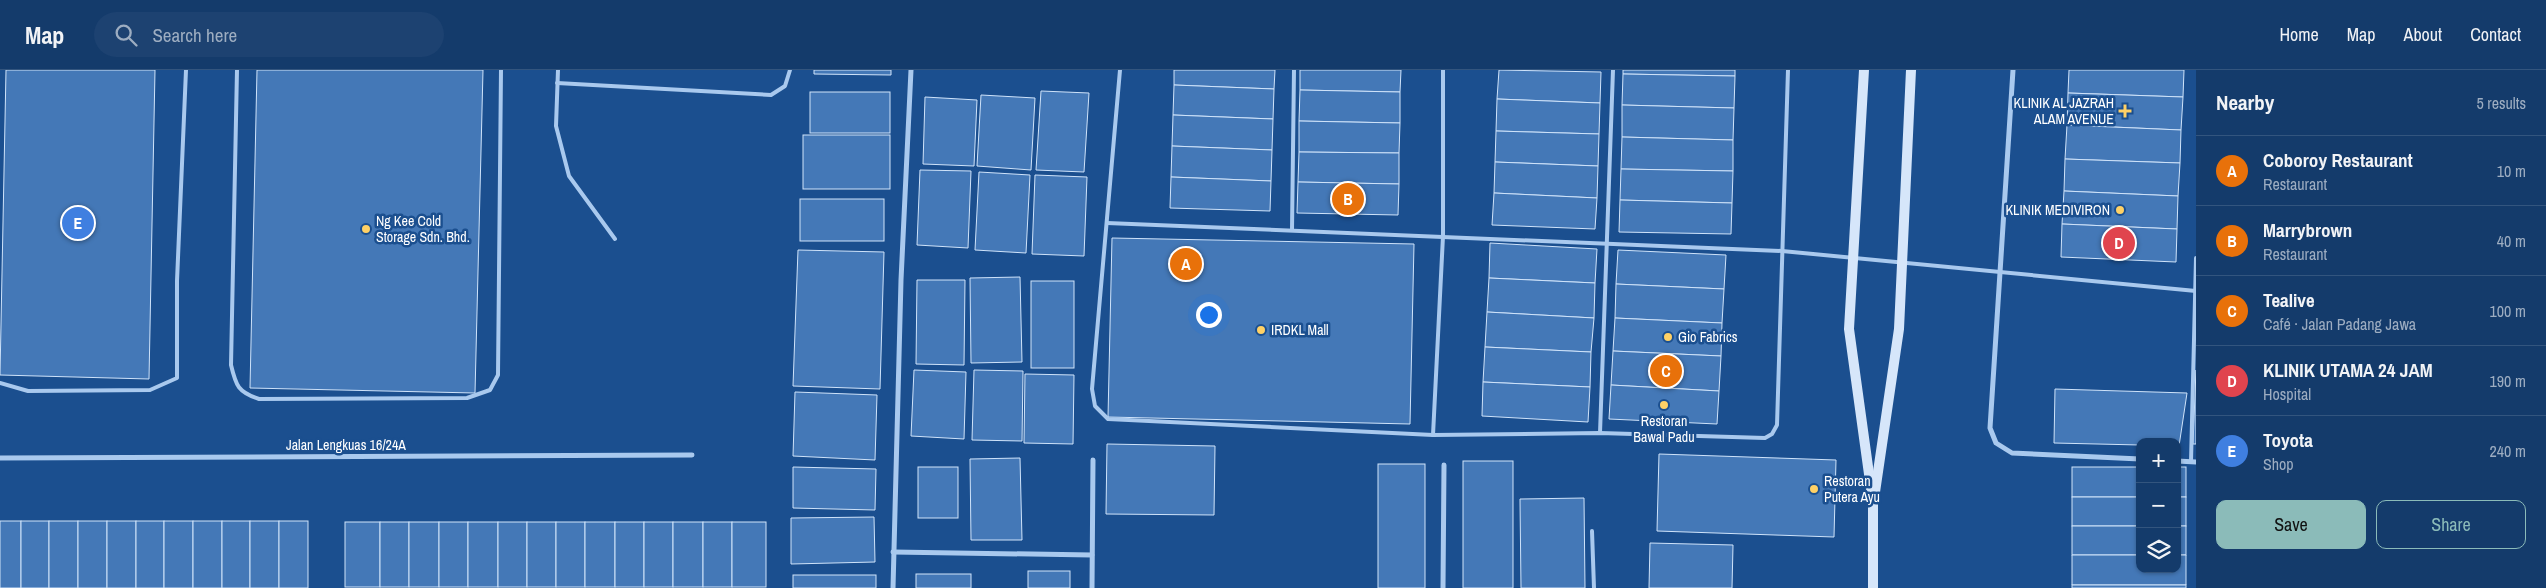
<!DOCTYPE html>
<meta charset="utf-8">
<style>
:root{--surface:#143b6b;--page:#1d4271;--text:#f1f3f6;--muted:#9dadc1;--line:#33557e;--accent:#8bbbb9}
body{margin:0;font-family:"Archivo Narrow",sans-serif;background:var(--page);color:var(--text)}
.controls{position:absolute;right:15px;bottom:15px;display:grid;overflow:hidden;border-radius:10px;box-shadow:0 1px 4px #0004}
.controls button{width:45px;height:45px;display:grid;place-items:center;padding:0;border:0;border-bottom:1px solid var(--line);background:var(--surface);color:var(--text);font:25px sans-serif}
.you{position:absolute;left:1208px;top:244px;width:18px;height:18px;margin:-12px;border:4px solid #fff;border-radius:50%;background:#1a73e8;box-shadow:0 0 0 8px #1a73e833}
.badge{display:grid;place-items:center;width:32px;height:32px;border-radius:50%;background:var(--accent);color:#fff;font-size:16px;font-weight:700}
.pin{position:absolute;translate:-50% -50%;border:2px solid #fff;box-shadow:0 1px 5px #0006}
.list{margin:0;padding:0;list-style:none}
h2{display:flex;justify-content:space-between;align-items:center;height:65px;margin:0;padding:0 20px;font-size:21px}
h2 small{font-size:16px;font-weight:400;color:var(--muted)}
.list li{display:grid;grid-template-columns:32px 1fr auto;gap:15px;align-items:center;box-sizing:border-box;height:70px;padding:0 20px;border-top:1px solid var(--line)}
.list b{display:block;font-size:19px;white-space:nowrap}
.list p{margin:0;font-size:16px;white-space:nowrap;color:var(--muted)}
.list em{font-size:16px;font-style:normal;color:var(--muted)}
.actions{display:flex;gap:10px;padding:15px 20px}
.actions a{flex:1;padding:11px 0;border:1px solid var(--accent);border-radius:10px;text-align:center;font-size:18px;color:var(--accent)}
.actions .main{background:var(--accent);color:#111}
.icon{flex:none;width:28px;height:28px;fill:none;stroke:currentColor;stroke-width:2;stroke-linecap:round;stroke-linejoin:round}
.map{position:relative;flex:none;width:2196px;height:518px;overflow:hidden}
header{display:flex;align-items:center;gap:30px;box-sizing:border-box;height:70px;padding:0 25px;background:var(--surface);border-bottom:1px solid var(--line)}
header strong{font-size:24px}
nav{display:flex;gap:28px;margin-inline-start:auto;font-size:18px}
.search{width:350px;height:45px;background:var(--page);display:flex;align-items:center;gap:12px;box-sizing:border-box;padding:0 18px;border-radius:28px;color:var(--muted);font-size:19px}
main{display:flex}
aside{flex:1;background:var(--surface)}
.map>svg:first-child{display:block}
.building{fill:#4478b7;stroke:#cfe3fa}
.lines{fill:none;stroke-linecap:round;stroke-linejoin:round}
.lane{stroke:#a9c9ee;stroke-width:4}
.street{stroke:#a9c9ee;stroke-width:5}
.secondary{stroke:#d6e6fa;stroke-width:10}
.poi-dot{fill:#ffd166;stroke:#1b4f8f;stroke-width:2}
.labels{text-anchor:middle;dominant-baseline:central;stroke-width:5;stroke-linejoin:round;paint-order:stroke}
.poi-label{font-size:14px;fill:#fff;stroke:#1b4f8f;text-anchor:start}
.street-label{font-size:14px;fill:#fff;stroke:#1b4f8f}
</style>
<header>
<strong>Map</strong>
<div class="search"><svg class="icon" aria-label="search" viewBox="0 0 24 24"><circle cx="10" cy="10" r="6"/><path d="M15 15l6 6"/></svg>Search here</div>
<nav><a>Home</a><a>Map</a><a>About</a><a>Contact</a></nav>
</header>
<main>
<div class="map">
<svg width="2196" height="518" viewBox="0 0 2196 518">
<rect width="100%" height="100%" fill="#1b4f8f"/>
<g class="building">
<path d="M6 0H155L149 309 0 305Z"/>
<path d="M257 0H483L475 323 250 318Z"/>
<path d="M814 0H891V5L814 4Z"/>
<path d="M1174 0H1275L1274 19 1174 15Z"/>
<path d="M1300 0H1401L1400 22 1300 20Z"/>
<path d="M1499 0 1601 2 1600 33 1497 29Z"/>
<path d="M1623 0H1735V6L1623 4Z"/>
<path d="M2069 0H2184L2183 27 2068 23Z"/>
<path d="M1623 4 1735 6 1734 38 1622 35Z"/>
<path d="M1174 15 1274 19 1273 49 1173 45Z"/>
<path d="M1300 20 1400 22V53L1299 51Z"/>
<path d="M1041 21 1089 23 1084 102 1036 100Z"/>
<rect x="810" y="22" width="80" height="41"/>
<path d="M2068 23 2183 27 2181 60 2067 55Z"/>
<path d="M981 25 1035 28 1031 100 977 96Z"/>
<path d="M925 27 977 30 974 96 923 94Z"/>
<path d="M1497 29 1600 33 1599 64 1496 61Z"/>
<path d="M1622 35 1734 38 1733 70 1622 67Z"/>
<path d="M1173 45 1273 49 1272 80 1172 76Z"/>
<path d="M1299 51 1400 53 1399 83 1299 82Z"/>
<path d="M2067 55 2181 60 2180 93 2065 89Z"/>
<path d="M1496 61 1599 64 1598 96 1495 92Z"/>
<rect x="803" y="65" width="87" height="54"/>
<path d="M1622 67 1733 70V101L1621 99Z"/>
<path d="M1172 76 1272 80 1271 111 1171 107Z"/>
<path d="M1299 82 1399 83V114L1298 112Z"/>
<path d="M2065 89 2180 93 2178 126 2064 121Z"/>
<path d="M1495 92 1598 96 1597 128 1494 123Z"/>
<path d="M1621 99 1733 101 1732 133 1620 130Z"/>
<path d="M920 100 971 101 968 178 917 175Z"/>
<path d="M979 102 1030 105 1026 183 975 180Z"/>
<path d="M1035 105 1087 107 1084 186 1032 184Z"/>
<path d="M1171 107 1271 111 1270 141 1170 138Z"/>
<path d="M1298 112 1399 114 1398 145 1297 143Z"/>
<path d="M2064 121 2178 126 2177 159 2062 154Z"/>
<path d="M1494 123 1597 128 1595 159 1492 155Z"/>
<rect x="800" y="129" width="84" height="42"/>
<path d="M1620 130 1732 133 1731 164 1619 162Z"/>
<path d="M2062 154 2177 159 2176 192 2061 187Z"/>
<path d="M1112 168 1414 174 1410 354 1108 347Z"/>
<path d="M1490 173 1597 179 1595 213 1489 208Z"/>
<path d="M798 180 884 182 880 319 793 316Z"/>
<path d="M1618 180 1726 185 1724 219 1616 214Z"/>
<path d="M1020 207 1022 292 971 293 970 208Z"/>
<path d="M1489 208 1595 213 1594 248 1487 242Z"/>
<path d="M917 210H965L964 295 916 294Z"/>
<rect x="1031" y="211" width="43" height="87"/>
<path d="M1616 214 1724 219 1722 253 1615 248Z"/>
<path d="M1487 242 1594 248 1591 282 1485 277Z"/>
<path d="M1615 248 1722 253 1721 286 1613 281Z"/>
<path d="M1485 277 1591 282 1590 317 1483 312Z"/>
<path d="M1613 281 1721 286 1719 321 1611 315Z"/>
<path d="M914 300 966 302 964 369 911 366Z"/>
<path d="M974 300 1023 301 1022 371 972 370Z"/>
<path d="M2196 300V374H2193Z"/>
<path d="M1025 304 1074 305 1073 374 1024 373Z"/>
<path d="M1483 312 1590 317 1588 352 1482 346Z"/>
<path d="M1611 315 1719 321 1717 354 1609 349Z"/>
<path d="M2055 319 2187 323 2179 376 2177 372H2140V375L2054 373Z"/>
<path d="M795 322 877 325 875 390 793 386Z"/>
<path d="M1107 374 1215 376 1214 445 1106 444Z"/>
<path d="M1659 384 1836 390 1834 467 1657 461Z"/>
<path d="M1020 388 1022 470H971L970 389Z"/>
<rect x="1463" y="391" width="50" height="127"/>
<rect x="1378" y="394" width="47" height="124"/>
<path d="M793 397 876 399 875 440 793 438Z"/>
<rect x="918" y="397" width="40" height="51"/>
<rect x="2072" y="397" width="68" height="30"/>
<rect x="2177" y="397" width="9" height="30"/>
<rect x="2072" y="427" width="68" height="29"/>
<rect x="2177" y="427" width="9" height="29"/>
<path d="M1584 428 1585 518H1521L1520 429Z"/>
<path d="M874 447 875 492 791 494V448Z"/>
<rect x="0" y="451" width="21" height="67"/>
<rect x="21" y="451" width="28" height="67"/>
<rect x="49" y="451" width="29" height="67"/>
<rect x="78" y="451" width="29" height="67"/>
<rect x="107" y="451" width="29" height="67"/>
<rect x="136" y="451" width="28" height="67"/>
<rect x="164" y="451" width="29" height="67"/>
<rect x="193" y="451" width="29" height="67"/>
<rect x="222" y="451" width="28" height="67"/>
<rect x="250" y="451" width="29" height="67"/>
<rect x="279" y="451" width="29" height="67"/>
<rect x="345" y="452" width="35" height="65"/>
<rect x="380" y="452" width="29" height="65"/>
<rect x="409" y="452" width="30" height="65"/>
<rect x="439" y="452" width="29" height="65"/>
<rect x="468" y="452" width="30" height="65"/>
<rect x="498" y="452" width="29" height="65"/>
<rect x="527" y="452" width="29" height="65"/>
<rect x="556" y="452" width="29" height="65"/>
<rect x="585" y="452" width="30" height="65"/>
<rect x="615" y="452" width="29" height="65"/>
<rect x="644" y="452" width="29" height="65"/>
<rect x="673" y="452" width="30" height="65"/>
<rect x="703" y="452" width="29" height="65"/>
<rect x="732" y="452" width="34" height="65"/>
<rect x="2072" y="456" width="68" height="29"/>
<rect x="2177" y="456" width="9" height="29"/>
<path d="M1650 473 1733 475 1732 518H1649Z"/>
<path d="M2072 485H2140V499H2177V485H2186V515H2072Z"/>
<rect x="1028" y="501" width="42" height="17"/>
<rect x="916" y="504" width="55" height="14"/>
<rect x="793" y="505" width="83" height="13"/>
<rect x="2072" y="515" width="114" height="3"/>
</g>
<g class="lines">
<g class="lane">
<path d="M237 0 231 295C236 316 238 322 259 329L467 328 490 320 498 305 501 0"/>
<path d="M558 0 556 56 569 106 615 169"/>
<path d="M1120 0 1092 319 1095 336 1108 349 1433 365"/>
<path d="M1443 0V166L1433 365 1600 363 1765 368 1772 364 1777 355 1788 0"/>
<path d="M557 13 771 25 785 16 790 0"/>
<path d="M1107 153 1782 181 2196 221"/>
<path d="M1292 160 1294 0"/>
<path d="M0 313 28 321 150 320 177 308V211L186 0"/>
<path d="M1600 363 1613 0"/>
<path d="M2191 392 2196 188"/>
<path d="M1592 461 1594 518"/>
</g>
<g class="street">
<path d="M2013 0 1990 358 1996 373 2012 383 2140 389"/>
<path d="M0 388 692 385"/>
<path d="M2177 391 2196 392"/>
<path d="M893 482 1092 485"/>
<path d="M893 518 901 210 911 0"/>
<path d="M1092 518 1093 390"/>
<path d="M1443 518 1444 395"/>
</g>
<g class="secondary">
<path d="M1864 0 1849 259 1873 433V518"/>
<path d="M1875 422 1899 259 1911 0"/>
</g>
</g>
<g class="poi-dot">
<path d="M2122.5 33.5h5v5h5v5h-5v5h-5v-5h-5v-5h5z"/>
<circle cx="2120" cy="140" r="5"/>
<circle cx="366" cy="159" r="5"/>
<circle cx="1261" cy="260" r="5"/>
<circle cx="1668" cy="267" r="5"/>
<circle cx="1664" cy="335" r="5"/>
<circle cx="1814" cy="419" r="5"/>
</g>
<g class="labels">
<g class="poi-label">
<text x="2114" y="33" text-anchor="end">KLINIK AL JAZRAH<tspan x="2114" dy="16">ALAM AVENUE</tspan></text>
<text x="2110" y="140" text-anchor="end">KLINIK MEDIVIRON</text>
<text x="376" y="151">Ng Kee Cold<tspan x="376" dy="16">Storage Sdn. Bhd.</tspan></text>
<text x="1271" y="260">IRDKL Mall</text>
<text x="1678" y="267">Gio Fabrics</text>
<text x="1664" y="351" text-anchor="middle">Restoran<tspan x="1664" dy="16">Bawal Padu</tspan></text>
<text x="1824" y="411">Restoran<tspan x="1824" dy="16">Putera Ayu</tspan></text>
</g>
<g class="street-label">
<text x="346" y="375">Jalan Lengkuas 16/24A</text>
</g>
</g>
</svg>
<div class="controls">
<button>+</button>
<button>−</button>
<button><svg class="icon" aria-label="layers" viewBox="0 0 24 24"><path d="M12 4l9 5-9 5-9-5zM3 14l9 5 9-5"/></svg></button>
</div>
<div class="you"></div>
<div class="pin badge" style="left:1186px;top:194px;background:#e8710a">A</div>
<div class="pin badge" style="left:1348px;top:129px;background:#e8710a">B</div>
<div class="pin badge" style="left:1666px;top:301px;background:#e8710a">C</div>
<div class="pin badge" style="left:2119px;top:173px;background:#e0444e">D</div>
<div class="pin badge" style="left:78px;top:153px;background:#3f7fe0">E</div>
</div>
<aside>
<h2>Nearby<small>5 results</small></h2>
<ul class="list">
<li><span class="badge" style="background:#e8710a">A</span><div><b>Coboroy Restaurant</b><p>Restaurant</p></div><em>10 m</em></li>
<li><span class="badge" style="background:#e8710a">B</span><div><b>Marrybrown</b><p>Restaurant</p></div><em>40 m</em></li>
<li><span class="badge" style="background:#e8710a">C</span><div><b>Tealive</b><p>Café · Jalan Padang Jawa</p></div><em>100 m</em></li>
<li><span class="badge" style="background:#e0444e">D</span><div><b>KLINIK UTAMA 24 JAM</b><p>Hospital</p></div><em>190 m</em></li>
<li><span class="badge" style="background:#3f7fe0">E</span><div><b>Toyota</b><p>Shop</p></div><em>240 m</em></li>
</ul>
<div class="actions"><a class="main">Save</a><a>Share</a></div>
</aside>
</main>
